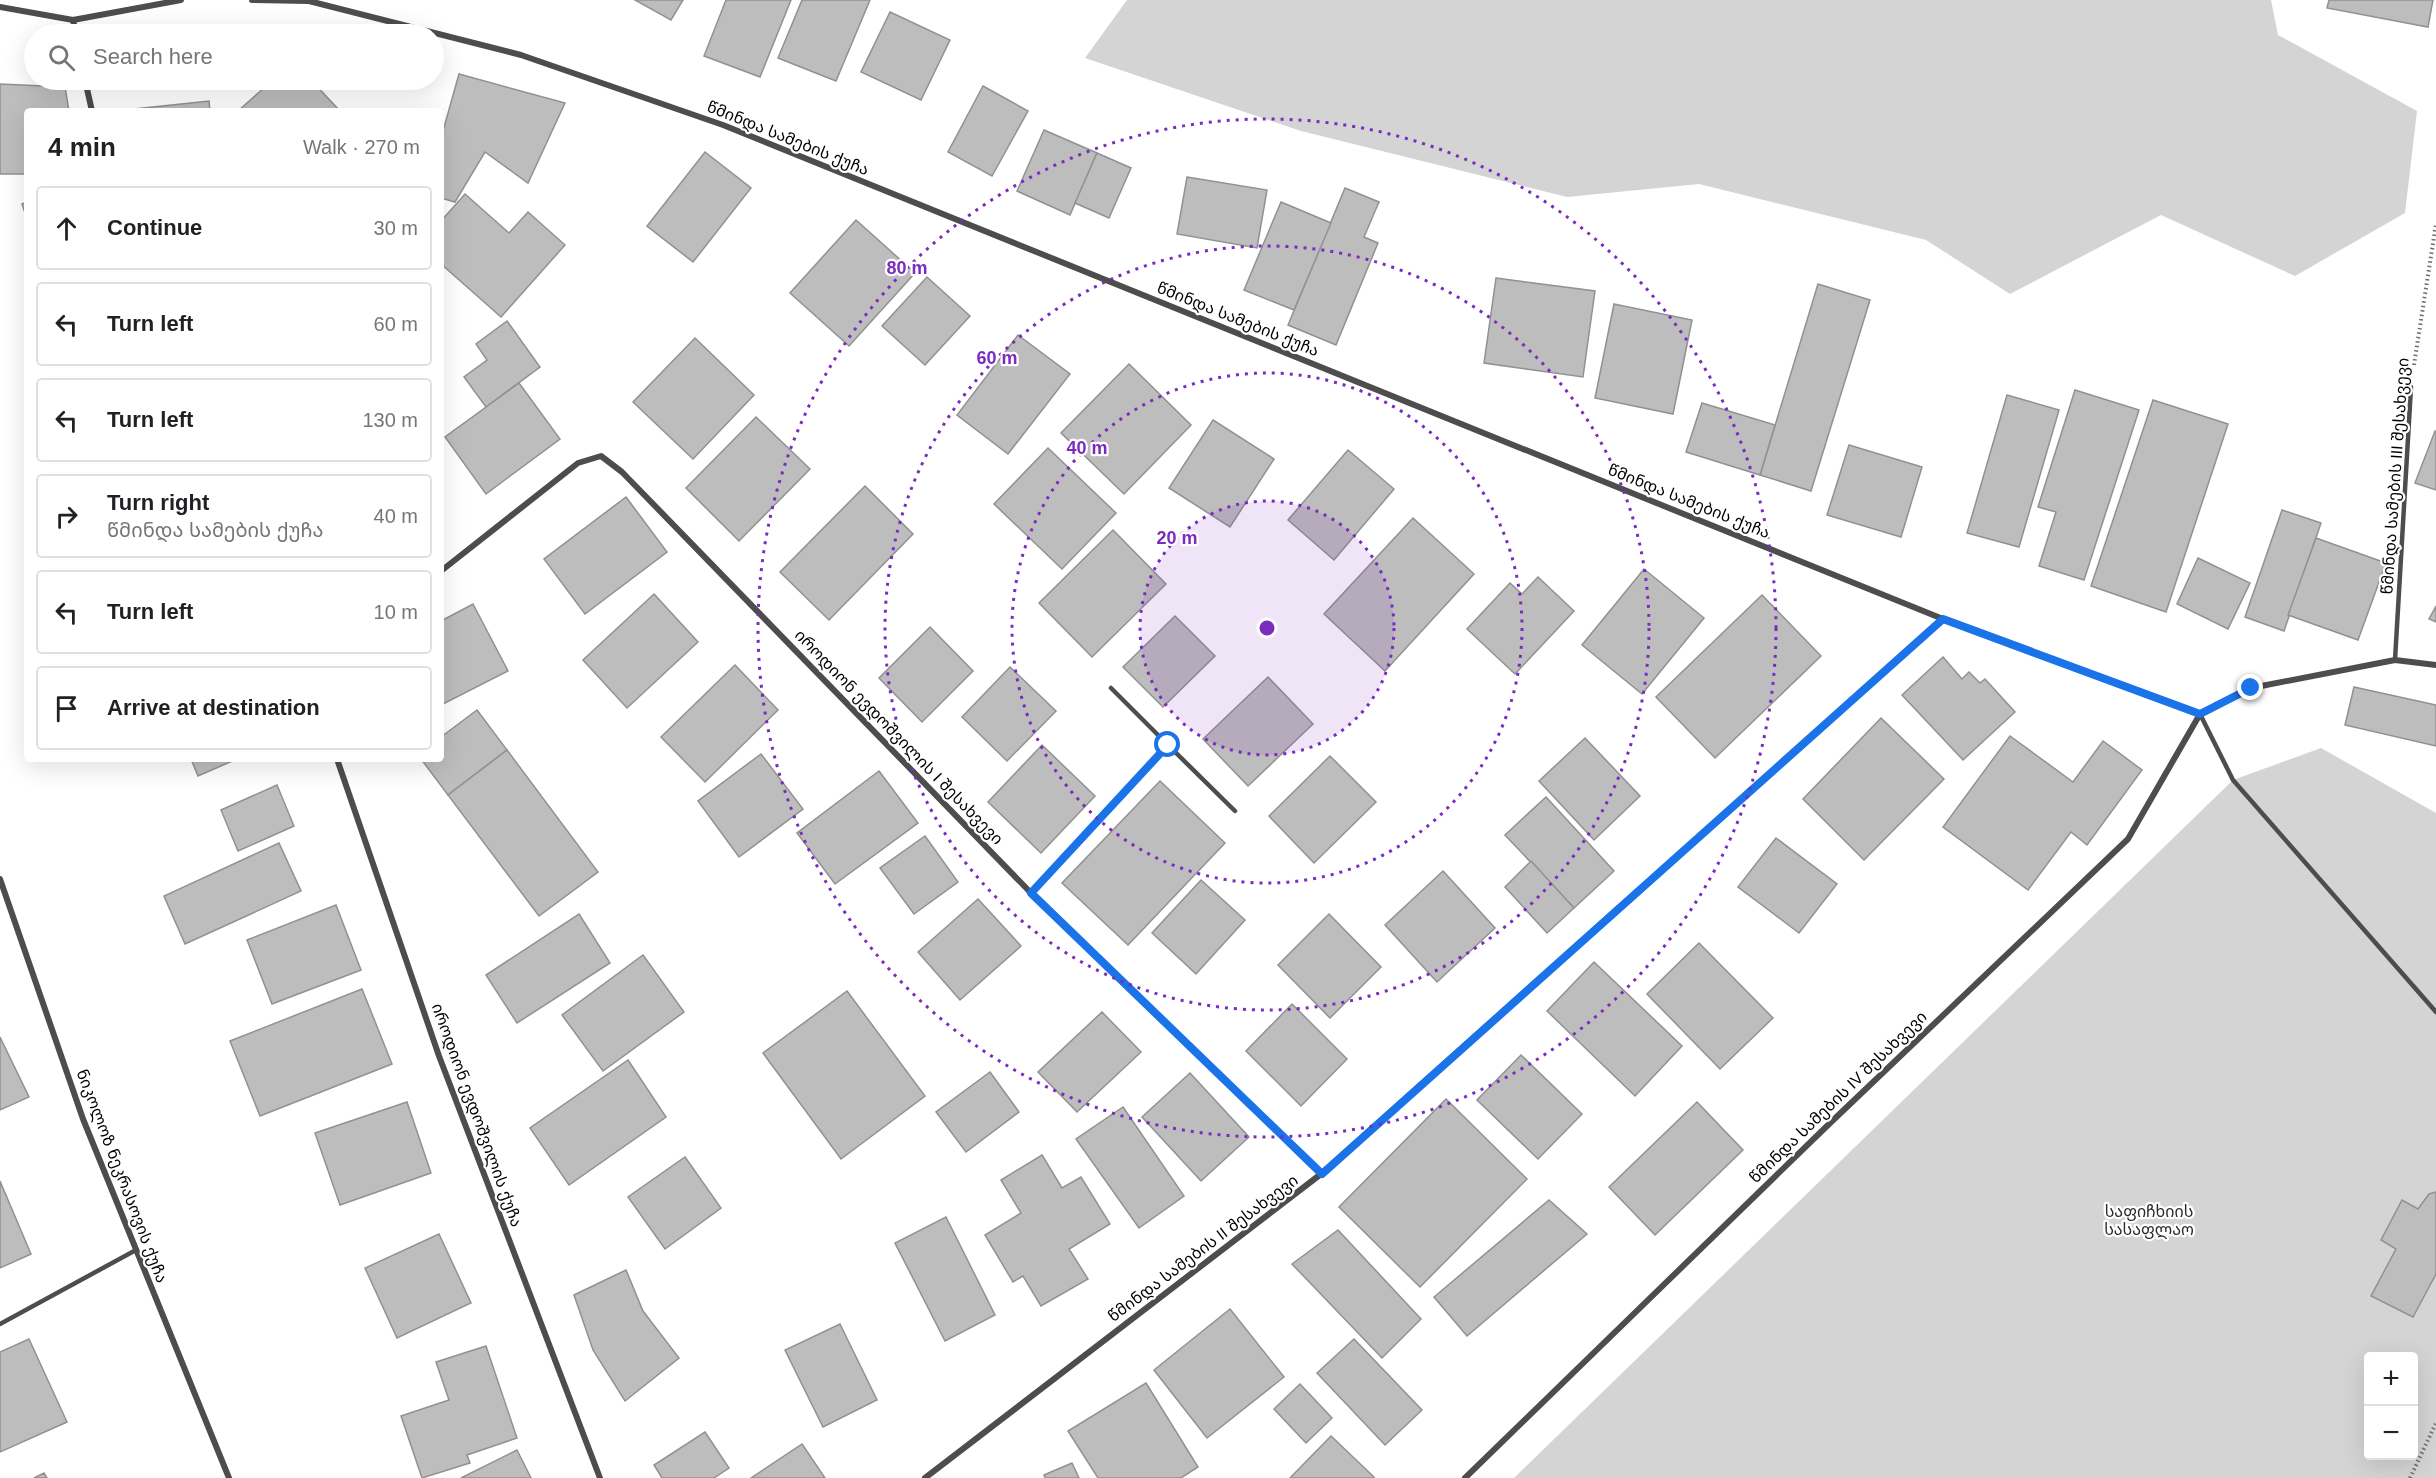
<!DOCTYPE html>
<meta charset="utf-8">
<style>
:root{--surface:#fff;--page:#f6f6f6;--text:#202124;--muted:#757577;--line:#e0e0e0}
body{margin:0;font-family:Helvetica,"Noto Sans Georgian",sans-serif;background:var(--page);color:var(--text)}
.controls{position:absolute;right:18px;bottom:18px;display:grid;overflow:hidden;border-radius:6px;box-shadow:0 6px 24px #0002}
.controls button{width:54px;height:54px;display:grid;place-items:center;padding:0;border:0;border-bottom:2px solid var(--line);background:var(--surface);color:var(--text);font:30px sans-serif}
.stop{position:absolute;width:18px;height:18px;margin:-14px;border:4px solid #1a73e8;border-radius:50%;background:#fff}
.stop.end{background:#1a73e8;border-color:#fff;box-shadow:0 2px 6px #0008}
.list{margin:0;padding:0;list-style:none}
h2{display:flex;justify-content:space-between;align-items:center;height:78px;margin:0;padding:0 24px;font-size:26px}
h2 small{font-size:20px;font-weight:400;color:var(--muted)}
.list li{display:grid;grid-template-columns:39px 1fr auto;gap:18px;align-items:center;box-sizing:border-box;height:84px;margin:0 12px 12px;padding:0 12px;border:2px solid var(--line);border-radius:6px}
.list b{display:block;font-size:22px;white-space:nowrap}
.list p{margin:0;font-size:20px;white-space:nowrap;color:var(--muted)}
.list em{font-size:20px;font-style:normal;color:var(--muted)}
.icon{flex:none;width:33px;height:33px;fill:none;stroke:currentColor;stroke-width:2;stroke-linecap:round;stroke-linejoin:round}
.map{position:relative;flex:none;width:2436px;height:1478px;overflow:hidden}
.search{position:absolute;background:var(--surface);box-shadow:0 6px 24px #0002;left:24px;top:24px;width:420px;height:66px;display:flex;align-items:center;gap:15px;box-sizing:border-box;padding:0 21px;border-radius:33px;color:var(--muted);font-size:22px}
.panel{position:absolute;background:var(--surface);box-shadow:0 6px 24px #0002;left:24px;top:108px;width:420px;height:654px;border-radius:6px}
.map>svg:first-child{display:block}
.green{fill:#d4d4d4;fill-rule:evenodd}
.building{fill:#bdbdbd;stroke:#919191;stroke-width:1.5}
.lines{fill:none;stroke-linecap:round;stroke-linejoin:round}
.path{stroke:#6f6f6f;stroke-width:4;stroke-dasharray:1.5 3;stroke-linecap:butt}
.service{stroke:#4d4d4d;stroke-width:4.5}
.minor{stroke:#4d4d4d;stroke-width:6}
.route{stroke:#1a73e8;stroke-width:8}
.ring{fill:none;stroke:#7b2cbf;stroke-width:3;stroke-dasharray:3 6}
.labels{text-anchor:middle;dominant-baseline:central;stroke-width:4.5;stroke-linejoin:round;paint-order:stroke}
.street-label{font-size:16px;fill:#000;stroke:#fff}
.park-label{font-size:16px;fill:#2b2b2b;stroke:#fff}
.centre{fill:#7b2cbf;stroke:#fff;stroke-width:3}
.ring-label{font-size:18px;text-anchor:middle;font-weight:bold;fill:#7b2cbf;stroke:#fff;stroke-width:4.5;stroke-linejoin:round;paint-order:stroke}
</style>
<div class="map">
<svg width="2436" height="1478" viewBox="0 0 2436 1478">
<rect width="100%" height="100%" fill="#fff"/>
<g class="green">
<path d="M1127 0H2271L2278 35 2417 111 2405 213 2295 276 2161 215 2010 294 1926 240 1699 184 1567 197 1301 131 1085 58Z"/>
<path d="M2321 748 2436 813V1478H1514L2233 780ZM2368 1356H2414V1456H2368Z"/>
</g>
<g class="building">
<path d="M635 0H683L671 20Z"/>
<path d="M726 0H791L760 77 704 56Z"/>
<path d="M802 0H870L836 81 778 58Z"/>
<path d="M2329 0H2433L2428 27 2327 8Z"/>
<path d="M890 12 950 40 921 100 861 72Z"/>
<path d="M459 74 565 103 528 183 485 152 455 202 441 198V138Z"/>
<path d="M273 80H311L340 111H238Z"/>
<path d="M0 84 65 87 69 111H27V174H0Z"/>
<path d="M983 86 1028 111 992 176 948 152Z"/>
<path d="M209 101 210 111H125V110Z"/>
<path d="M1044 130 1097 153 1070 215 1017 191Z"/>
<path d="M705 152 751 188 693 262 647 226Z"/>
<path d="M1097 153 1131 168 1109 218 1075 203Z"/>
<path d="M1187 177 1267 190 1257 248 1177 234Z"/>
<path d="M1345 188 1379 202 1364 237 1378 243 1336 345 1288 325Z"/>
<path d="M465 194 509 233 528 212 565 245 501 317 441 264V221Z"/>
<path d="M27 202V219L22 204Z"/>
<path d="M1281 202 1331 223 1294 310 1244 290Z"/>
<path d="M856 220 915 273 849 346 790 293Z"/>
<path d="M927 277 970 316 925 365 882 326Z"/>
<path d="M1496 278 1595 291 1583 377 1484 363Z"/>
<path d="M1818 284 1870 300 1811 491 1760 475Z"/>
<path d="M1614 304 1692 320 1673 414 1595 398Z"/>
<path d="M507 321 540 367 486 407 464 377 487 360 476 344Z"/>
<path d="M1018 335 1070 374 1008 454 957 415Z"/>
<path d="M695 338 754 395 693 459 633 402Z"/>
<path d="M1129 364 1191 425 1124 494 1061 433Z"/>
<path d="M519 383 560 439 486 494 445 437Z"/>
<path d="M2075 390 2139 410 2084 580 2039 566 2056 512 2038 507Z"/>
<path d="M2007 395 2059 410 2019 547 1967 533Z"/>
<path d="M2153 400 2228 424 2166 612 2091 586Z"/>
<path d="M1702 403 1775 425 1760 475 1686 452Z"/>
<path d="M756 417 810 469 739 541 686 488Z"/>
<path d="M1213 420 1274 459 1230 527 1169 488Z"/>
<path d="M2435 431 2436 432V490L2415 483Z"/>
<path d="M1849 445 1922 467 1901 537 1827 515Z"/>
<path d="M1048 448 1116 513 1062 569 994 504Z"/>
<path d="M1348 450 1394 489 1334 560 1288 520Z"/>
<path d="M865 486 913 534 829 620 780 572Z"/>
<path d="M626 497 667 552 585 614 544 559Z"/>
<path d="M2282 510 2321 523 2284 631 2245 617Z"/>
<path d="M1413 518 1474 574 1385 671 1324 614Z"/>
<path d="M1113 530 1166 584 1092 657 1039 603Z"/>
<path d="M2316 538 2386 563 2358 640 2288 615Z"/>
<path d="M2198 558 2250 583 2228 629 2177 604Z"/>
<path d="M1644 569 1704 618 1642 694 1582 645Z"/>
<path d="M1538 577 1574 611 1515 674 1467 629 1510 583 1522 594Z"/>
<path d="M654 594 698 642 627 708 583 660Z"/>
<path d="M1762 595 1821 656 1715 758 1656 697Z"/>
<path d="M473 604 508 671 441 705V621Z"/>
<path d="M2436 606V622L2429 619Z"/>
<path d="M1175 616 1215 656 1163 707 1123 667Z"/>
<path d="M930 627 973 671 922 722 879 678Z"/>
<path d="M1943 657 1962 679 1969 672 1980 683 1985 679 2015 712 1963 760 1902 695Z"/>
<path d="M735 665 778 710 705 782 661 737Z"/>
<path d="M1010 667 1056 711 1007 761 962 717Z"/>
<path d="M1268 677 1313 724 1248 786 1203 739Z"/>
<path d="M2354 687 2436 705V746L2345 725Z"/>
<path d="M477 710 507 750 448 795 421 759H441V737Z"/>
<path d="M1881 718 1944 779 1864 860 1803 799Z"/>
<path d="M2010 736 2073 782 2103 741 2142 770 2087 845 2071 832 2028 890 1943 827Z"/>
<path d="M1585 738 1640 796 1594 840 1539 781Z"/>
<path d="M1042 745 1095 796 1041 853 988 802Z"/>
<path d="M507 750 598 872 539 916 448 795Z"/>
<path d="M761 754 803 809 739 857 698 801Z"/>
<path d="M1330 756 1376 802 1314 863 1269 816Z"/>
<path d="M191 759H237L198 776Z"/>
<path d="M879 771 918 823 835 884 797 833Z"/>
<path d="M1160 781 1225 843 1128 945 1062 883Z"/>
<path d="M277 785 294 826 238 851 221 810Z"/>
<path d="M1546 797 1614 871 1574 908 1505 835Z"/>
<path d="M925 836 958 882 914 914 880 868Z"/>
<path d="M1776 838 1837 884 1799 933 1738 887Z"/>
<path d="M279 843 301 891 185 944 164 896Z"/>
<path d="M1531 861 1574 908 1547 933 1505 887Z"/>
<path d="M1443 871 1495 928 1437 982 1385 925Z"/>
<path d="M1201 880 1245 920 1196 974 1152 933Z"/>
<path d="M978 899 1021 946 960 1000 918 952Z"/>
<path d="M336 905 361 970 272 1004 247 940Z"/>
<path d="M579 914 610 963 517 1023 486 975Z"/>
<path d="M1329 914 1381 967 1330 1018 1278 965Z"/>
<path d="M1699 943 1773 1018 1720 1069 1647 994Z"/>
<path d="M643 955 684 1012 603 1071 562 1015Z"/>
<path d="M1594 962 1682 1046 1635 1096 1547 1011Z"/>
<path d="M362 989 392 1064 260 1116 230 1041Z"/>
<path d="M847 991 925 1096 841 1159 763 1053Z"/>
<path d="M1292 1004 1347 1059 1301 1106 1246 1051Z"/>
<path d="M1102 1012 1141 1052 1077 1112 1038 1072Z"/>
<path d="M0 1037 29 1097 0 1110Z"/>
<path d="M1521 1055 1582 1114 1538 1159 1477 1100Z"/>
<path d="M628 1060 666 1117 569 1185 530 1128Z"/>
<path d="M990 1072 1019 1112 966 1152 936 1112Z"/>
<path d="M1190 1073 1249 1137 1201 1181 1142 1117Z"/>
<path d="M1446 1099 1527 1179 1420 1287 1339 1207Z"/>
<path d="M407 1102 431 1173 340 1205 315 1133Z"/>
<path d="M1697 1102 1743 1150 1655 1235 1609 1187Z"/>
<path d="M1123 1107 1184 1196 1139 1228 1076 1139Z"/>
<path d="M1042 1155 1062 1188 1081 1177 1110 1224 1069 1249 1088 1279 1041 1306 1023 1276 1013 1282 985 1235 1021 1213 1001 1180Z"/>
<path d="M685 1157 721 1208 665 1249 628 1197Z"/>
<path d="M0 1181 31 1254 0 1268Z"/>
<path d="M2436 1192V1274L2413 1317 2371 1296 2396 1249 2381 1240 2402 1200 2418 1209 2429 1194Z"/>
<path d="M1549 1200 1587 1234 1467 1336 1434 1297Z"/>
<path d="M946 1217 995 1315 945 1341 895 1243Z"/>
<path d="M1338 1230 1421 1319 1382 1358 1292 1264Z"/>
<path d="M439 1234 471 1303 397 1338 365 1268Z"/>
<path d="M626 1270 643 1311 679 1358 625 1401 593 1350 574 1295Z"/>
<path d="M1230 1309 1284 1377 1207 1438 1154 1370Z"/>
<path d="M840 1324 877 1400 823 1427 785 1350Z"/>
<path d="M29 1339 67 1422 0 1452V1352Z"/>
<path d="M1354 1339 1422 1410 1385 1445 1317 1373Z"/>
<path d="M486 1346 517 1438 467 1455 470 1463 422 1478 401 1416 449 1400 436 1362Z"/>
<path d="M1146 1383 1198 1467 1181 1478H1098L1068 1431Z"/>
<path d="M1300 1384 1332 1418 1306 1443 1274 1409Z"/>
<path d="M705 1432 729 1468 714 1478H662L654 1465Z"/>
<path d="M1331 1436 1374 1477V1478H1290Z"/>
<path d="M802 1444 825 1478H751Z"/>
<path d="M517 1450 531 1478H461Z"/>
<path d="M1072 1463 1079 1478H1045L1044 1475Z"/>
<path d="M44 1473 47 1478H34Z"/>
</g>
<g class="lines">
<g class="path">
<path d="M2414 365 2436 224"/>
<path d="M2410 1478 2436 1423"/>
</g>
<g class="service">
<path d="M2395 660 2411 387"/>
<path d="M2200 714 2233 780 2436 1012"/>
<path d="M1168 745 1235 811"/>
<path d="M1031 893 1168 745 1111 688"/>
<path d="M0 1324 136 1250"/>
</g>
<g class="minor">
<path d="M252 0 309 1 521 55 723 125 1943 619 2200 714"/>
<path d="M0 7 73 20 181 0"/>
<path d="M73 20 76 34"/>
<path d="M85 80 92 111"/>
<path d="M441 571 578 463 601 456 622 472 1031 893 1321 1174"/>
<path d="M2200 714 2251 688 2395 660 2436 665"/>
<path d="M337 759 439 1056 600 1478"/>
<path d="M0 879 83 1119 229 1478"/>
<path d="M925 1478 1321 1174 1943 619"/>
<path d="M1465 1478 1827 1126 2128 839 2200 714"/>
</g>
</g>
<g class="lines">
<path class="route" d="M1168 745 1031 893 1322 1174 1943 619 2200 714 2251 688"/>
</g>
<circle cx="1267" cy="628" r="127" fill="#7b2cbf" fill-opacity=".12"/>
<g class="ring">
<circle cx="1267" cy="628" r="127"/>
<circle cx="1267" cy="628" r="255"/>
<circle cx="1267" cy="628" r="382"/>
<circle cx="1267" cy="628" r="509"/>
</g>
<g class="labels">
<g class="street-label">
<text transform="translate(788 138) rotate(22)">წმინდა სამების ქუჩა</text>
<text transform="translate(1238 319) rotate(22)">წმინდა სამების ქუჩა</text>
<text transform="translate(2395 476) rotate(-86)">წმინდა სამების III შესახვევი</text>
<text transform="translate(1689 501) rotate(22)">წმინდა სამების ქუჩა</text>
<text transform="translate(899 737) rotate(46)">იროდიონ ევდოშვილის I შესახვევი</text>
<text transform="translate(1838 1097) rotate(-44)">წმინდა სამების IV შესახვევი</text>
<text transform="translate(477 1115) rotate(70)">იროდიონ ევდოშვილის ქუჩა</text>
<text transform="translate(122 1176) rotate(69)">ნიკოლოზ ნეკრასოვის ქუჩა</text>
<text transform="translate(1203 1248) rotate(-37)">წმინდა სამების II შესახვევი</text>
</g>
<g class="park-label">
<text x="2149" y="1211">საფიჩხიის<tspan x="2149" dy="18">სასაფლაო</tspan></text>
</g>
</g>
<circle cx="1267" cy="628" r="9" class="centre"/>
<g class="ring-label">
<text x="907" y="274">80 m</text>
<text x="997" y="364">60 m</text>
<text x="1087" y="454">40 m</text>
<text x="1177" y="544">20 m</text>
</g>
</svg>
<div class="controls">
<button>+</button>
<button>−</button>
</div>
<div class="stop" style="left:1168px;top:745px"></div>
<div class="stop end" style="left:2251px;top:688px"></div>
<div class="search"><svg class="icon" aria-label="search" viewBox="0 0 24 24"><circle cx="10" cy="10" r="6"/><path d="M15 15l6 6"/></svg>Search here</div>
<section class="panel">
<h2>4 min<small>Walk · 270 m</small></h2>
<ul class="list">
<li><svg class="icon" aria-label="ahead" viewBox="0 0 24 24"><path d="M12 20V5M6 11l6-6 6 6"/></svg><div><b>Continue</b></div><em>30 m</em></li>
<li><svg class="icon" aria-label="left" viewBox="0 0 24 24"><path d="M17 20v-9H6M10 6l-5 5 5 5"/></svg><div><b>Turn left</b></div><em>60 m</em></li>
<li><svg class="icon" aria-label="left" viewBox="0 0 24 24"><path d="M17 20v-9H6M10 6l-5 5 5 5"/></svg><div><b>Turn left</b></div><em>130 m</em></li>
<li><svg class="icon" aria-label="right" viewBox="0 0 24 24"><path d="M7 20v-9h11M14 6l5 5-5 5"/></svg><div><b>Turn right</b><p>წმინდა სამების ქუჩა</p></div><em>40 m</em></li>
<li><svg class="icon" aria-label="left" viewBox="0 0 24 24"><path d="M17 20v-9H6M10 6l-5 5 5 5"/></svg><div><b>Turn left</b></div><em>10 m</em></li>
<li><svg class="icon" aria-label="arrive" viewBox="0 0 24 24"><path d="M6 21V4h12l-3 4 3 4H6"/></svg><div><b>Arrive at destination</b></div></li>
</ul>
</section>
</div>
